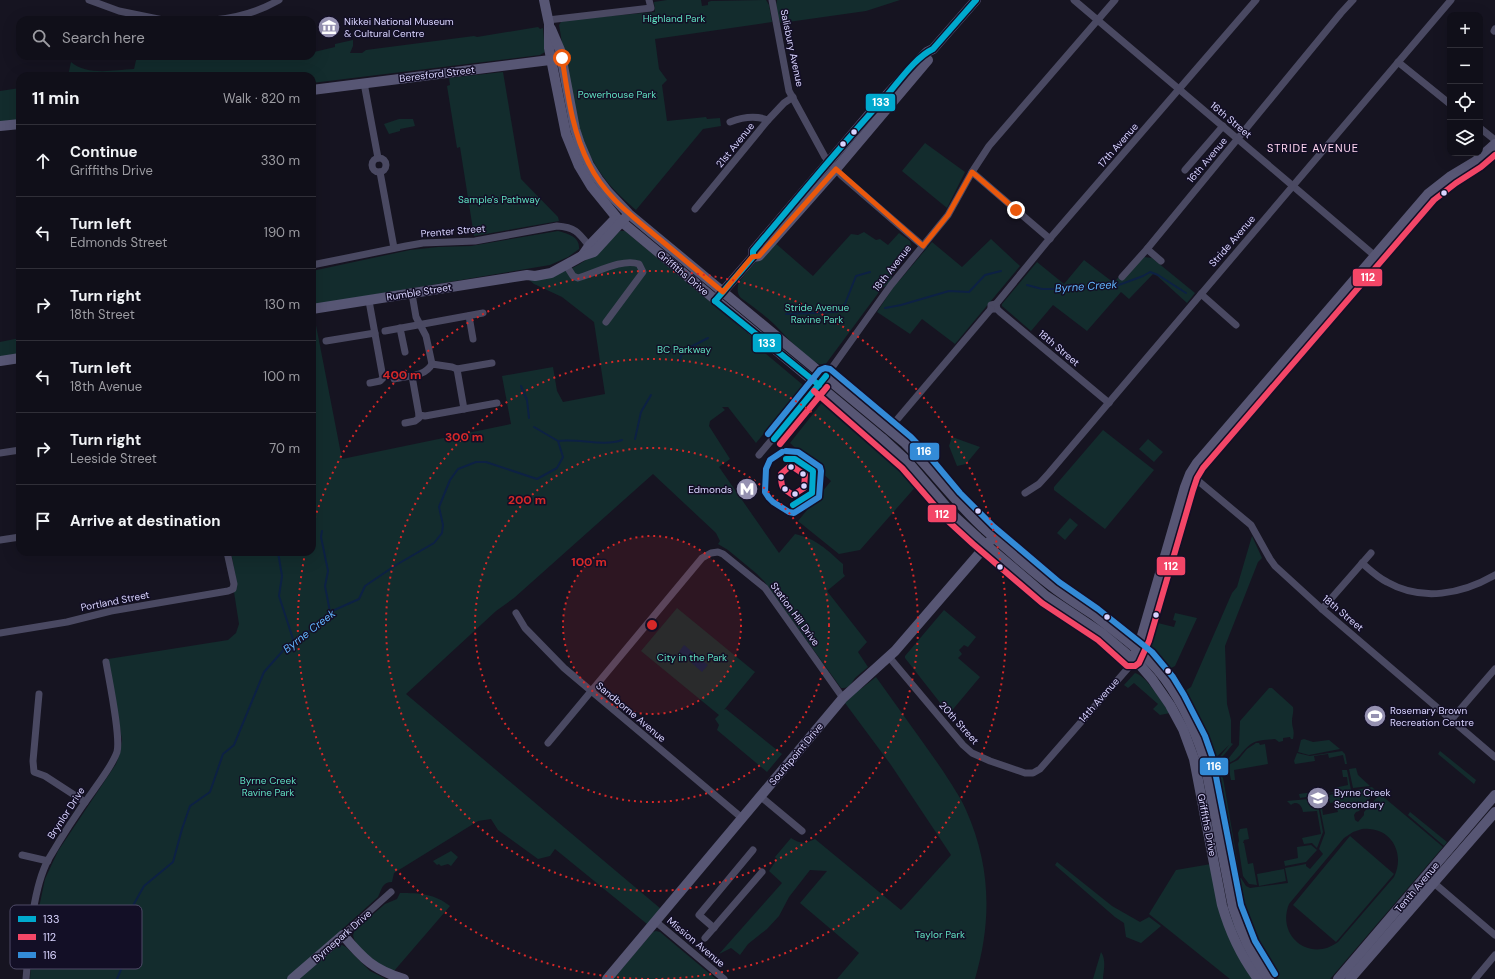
<!DOCTYPE html>
<meta charset="utf-8">
<style>
:root{--surface:#100f19;--page:#1e1d26;--text:#f1f3f6;--muted:#9c9ca2;--line:#302f38}
body{margin:0;font-family:"DM Sans",sans-serif;background:var(--page);color:var(--text)}
.controls{position:absolute;right:12px;top:12px;display:grid;overflow:hidden;border-radius:8px;box-shadow:0 4px 16px #0002}
.controls button{width:36px;height:36px;display:grid;place-items:center;padding:0;border:0;border-bottom:1px solid var(--line);background:var(--surface);color:var(--text);font:20px sans-serif}
.stop{position:absolute;width:12px;height:12px;margin:-9px;border:3px solid #ea580c;border-radius:50%;background:#fff}
.stop.end{background:#ea580c;border-color:#fff;box-shadow:0 1px 4px #0008}
.list{margin:0;padding:0;list-style:none}
h2{display:flex;justify-content:space-between;align-items:center;height:52px;margin:0;padding:0 16px;font-size:17px}
h2 small{font-size:13px;font-weight:400;color:var(--muted)}
.list li{display:grid;grid-template-columns:26px 1fr auto;gap:12px;align-items:center;box-sizing:border-box;height:72px;padding:0 16px;border-top:1px solid var(--line)}
.list b{display:block;font-size:15px;white-space:nowrap}
.list p{margin:0;font-size:13px;white-space:nowrap;color:var(--muted)}
.list em{font-size:13px;font-style:normal;color:var(--muted)}
.icon{flex:none;width:22px;height:22px;fill:none;stroke:currentColor;stroke-width:2;stroke-linecap:round;stroke-linejoin:round}
.map{position:relative;flex:none;width:1495px;height:979px;overflow:hidden}
.search{position:absolute;background:var(--surface);box-shadow:0 4px 16px #0002;left:16px;top:16px;width:300px;height:44px;display:flex;align-items:center;gap:10px;box-sizing:border-box;padding:0 14px;border-radius:12px;color:var(--muted);font-size:15px}
.panel{position:absolute;background:var(--surface);box-shadow:0 4px 16px #0002;left:16px;top:72px;width:300px;height:484px;border-radius:12px}
.map>svg:first-child{display:block}
.green{fill:#132c2d;fill-rule:evenodd}
.water{fill:#0d2144}
.lines{fill:none;stroke-linecap:round;stroke-linejoin:round}
.stream{stroke:#0d2144;stroke-width:2}
.street{stroke:#4a4962;stroke-width:7}
.secondary{stroke:#575674;stroke-width:10}
.bus-1-casing{stroke:#130f26;stroke-width:9}
.bus-2-casing{stroke:#130f26;stroke-width:9}
.bus-3-casing{stroke:#130f26;stroke-width:9}
.bus-1{stroke:#00a9ce;stroke-width:6}
.bus-2{stroke:#f34667;stroke-width:6}
.bus-3{stroke:#338bd7;stroke-width:6}
.route{stroke:#ea580c;stroke-width:5}
.ring{fill:none;stroke:#d62828;stroke-width:2;stroke-dasharray:2 4}
.bus-dot{fill:#d9d4ff;stroke:#130f26;stroke-width:1.5}
.labels{text-anchor:middle;dominant-baseline:central;stroke-width:3;stroke-linejoin:round;paint-order:stroke}
.park-label{font-size:10px;fill:#5fe0c0;stroke:#130f26}
.poi-label{font-size:10px;fill:#d9d4ff;stroke:#130f26;text-anchor:start}
.street-label{font-size:10px;fill:#d9d4ff;stroke:#130f26}
.neighbourhood-label{font-size:11px;letter-spacing:1px;fill:#ffd6f0;stroke:#130f26}
.water-label{font-size:11px;font-style:italic;fill:#62b6ff;stroke:#130f26}
.key{fill:#130f26;stroke:#4e4a67;stroke-width:1}
.key-label{font-size:11px;fill:#d9d4ff}
.centre{fill:#d62828;stroke:#130f26;stroke-width:2}
.ring-label{font-size:12px;text-anchor:middle;font-weight:bold;fill:#d62828;stroke:#130f26;stroke-width:3;stroke-linejoin:round;paint-order:stroke}
.line-badge{stroke:#130f26;stroke-width:1.5}
.badge-label{font-size:11px;text-anchor:middle;font-weight:bold;fill:#fff}
</style>
<div class="map">
<svg width="1495" height="979" viewBox="0 0 1495 979">
<rect width="100%" height="100%" fill="#161421"/>
<g class="green">
<path d="M667 0H701L702 6 708 5V2L711 1 766 0 769 5 772 22 655 39 659 69 667 80 662 85 667 121 706 117 707 119 720 118 721 126 703 129 636 210C623 199 610 187 600 172 572 131 568 74 559 25L561 22 564 20 655 12 654 2Z"/>
<path d="M777 0H900L866 11 781 23C777 17 775 7 777 0Z"/>
<path d="M538 27 540 29 543 28 545 52 540 55 312 83V76H68L71 62C87 76 114 70 134 69L137 56H259L260 59 274 56H312V50L314 52 335 47V44L353 40V46L350 53H362L366 50 474 36 477 37Z"/>
<path d="M503 72 521 179 558 217 559 221 474 236 460 147 457 148 447 86 450 85 449 78Z"/>
<path d="M20 88V121L0 123V91Z"/>
<path d="M399 119H413L415 126 400 129V131L389 134 384 124Z"/>
<path d="M925 143 965 172 947 208 902 171Z"/>
<path d="M558 231C569 234 580 237 579 249L568 257 550 265 312 305V271L410 250 438 247 471 246Z"/>
<path d="M620 231H625L755 339 753 343 803 385 756 443 728 407H722L725 410 710 421 709 426 730 459 719 467 779 553 795 534C817 539 827 550 843 564V573L845 576 827 591 867 642 858 652 868 667C864 670 860 674 856 677 851 682 851 689 841 688L764 581 757 574 728 550 718 544 720 541 716 533 653 474 514 598 496 611 406 694 661 909 647 924 555 849 550 856 538 859 498 830 491 819 478 821 394 873 392 882C382 882 382 889 378 897L287 979H30L33 936 45 879 58 851 116 764 120 753 122 740 108 659 228 640 236 633 239 624 234 592 237 584 231 552H312V315H314L342 459 511 424 502 376 553 367 557 391 563 402 605 394 594 322 562 297 534 284 528 279C540 277 553 275 565 271 587 263 603 246 620 231Z"/>
<path d="M864 232 876 240 880 239 888 245 899 233 910 241 912 249 892 275C891 281 887 286 882 288L825 365C813 367 784 334 775 325 765 315 753 307 741 298 738 295 737 291 738 286 740 276 766 252 774 242L813 276 851 234 858 235Z"/>
<path d="M991 239 1020 266 955 344 922 319 910 334 877 312 896 283 899 281 932 242 962 267Z"/>
<path d="M1144 257 1152 258 1195 293 1187 303 1154 273 1129 299 1121 292 1087 331 1053 305 1031 331 1002 306V304L1037 262 1064 284 1084 260 1114 283 1120 275Z"/>
<path d="M20 338V353L0 357V342Z"/>
<path d="M824 400 918 484 860 550 839 554 798 521 831 481 790 443Z"/>
<path d="M1103 430 1154 470 1105 529 1054 490V487Z"/>
<path d="M952 437 980 447 966 464 957 466 949 446Z"/>
<path d="M1148 439 1163 452 1154 462 1139 449Z"/>
<path d="M1070 518 1078 525 1065 540 1057 533Z"/>
<path d="M1252 536 1262 558 1258 562 1225 646 1227 704 1231 720V743L1233 744 1223 756 1221 764 1214 766V764L1229 745 1208 765 1179 695 1191 687 1232 593 1237 587Z"/>
<path d="M677 608 755 672 724 710 726 709 782 754 767 772 717 730 719 725 715 719 719 715 641 651Z"/>
<path d="M944 610 976 637 968 647 964 645 959 650 962 654 958 658 980 677 949 714 905 658V656Z"/>
<path d="M1175 613 1197 618 1175 666 1169 669 1151 647 1158 623 1174 627 1176 621 1173 620Z"/>
<path d="M1135 673C1146 675 1163 704 1170 713L1160 715 1153 709 1158 704 1134 683 1128 688 1124 685Z"/>
<path d="M876 677C898 708 921 739 943 771 951 784 960 796 966 810 991 866 992 921 975 979H837L859 953 800 903 827 871 810 870 789 897 779 916 767 929 748 944 740 955 731 948 719 954 782 883 769 871 777 859 775 857 791 838C800 844 805 844 815 839L901 910 905 906 951 855 891 765 845 703 859 689 862 688Z"/>
<path d="M1269 688H1272L1293 707C1294 712 1292 716 1292 721 1292 729 1295 729 1293 739H1291L1290 737 1283 738V741L1279 742 1275 739C1267 740 1257 740 1251 744 1240 752 1241 759 1226 764L1228 759 1239 745 1240 721Z"/>
<path d="M1304 739 1313 742 1329 740 1340 749 1309 755 1298 752 1301 740Z"/>
<path d="M1256 743H1259L1260 745 1265 744 1268 764 1234 770 1235 780H1231L1228 765 1238 760 1247 749Z"/>
<path d="M1342 751 1345 754 1347 764H1345L1343 755 1329 758 1328 754 1314 756 1315 761 1295 764 1294 761 1297 753 1310 756Z"/>
<path d="M1440 751 1476 780 1474 784 1438 754Z"/>
<path d="M1213 767 1223 778 1240 877 1236 878V879L1241 878 1246 886 1250 888 1288 883 1285 868 1306 864V866L1310 869 1323 854 1319 849 1325 833 1320 808H1322L1323 815 1338 812 1335 802 1330 803V801L1321 802 1329 795 1372 787 1376 791 1359 811 1356 812 1354 815 1355 820 1358 822 1364 815V812L1380 794 1443 847 1330 979H1278C1261 958 1249 936 1241 911ZM1362 829C1390 826 1406 852 1394 877L1338 942C1310 963 1276 936 1289 904L1344 838 1353 832Z"/>
<path d="M1356 768 1358 775 1370 786 1353 788 1349 769Z"/>
<path d="M1342 770H1347L1351 790 1300 798 1299 794 1320 791 1321 794 1335 792 1334 788 1348 785 1347 777H1343Z"/>
<path d="M1309 799 1313 800 1318 805 1323 832 1317 848 1312 843 1304 844 1302 838 1321 834 1317 811 1303 812C1302 805 1297 800 1291 805L1287 801Z"/>
<path d="M1410 812 1447 842 1444 846 1408 815Z"/>
<path d="M1247 828 1249 839 1244 840 1243 843H1244L1248 864 1253 863 1257 885 1249 884 1243 876 1238 844 1239 841 1238 833 1240 829Z"/>
<path d="M1350 836 1394 874 1336 942 1293 905Z"/>
<path d="M1311 845 1317 850 1306 862 1285 866 1284 861 1298 858 1297 847Z"/>
<path d="M451 851 458 857 451 866 448 864 441 866 439 864 437 865 433 861Z"/>
<path d="M1057 862 1112 906 1140 922 1149 917 1161 926 1141 943 1126 937 1124 923 1115 917 1055 865Z"/>
<path d="M1211 864 1254 979H1230L1149 914 1176 870Z"/>
<path d="M1284 869 1286 881 1259 886 1257 874Z"/>
<path d="M400 893C420 893 435 894 450 906L394 971C381 967 355 949 353 935L355 930 385 904 397 899Z"/>
<path d="M656 931 660 932 716 979H613L653 932Z"/>
<path d="M342 945 346 947 370 971 386 979H298L338 946Z"/>
<path d="M1101 952C1106 959 1104 969 1103 977V979H1093Z"/>
</g>
<path class="water" d="M684 645 708 665 702 672 679 652Z"/>
<g class="lines">
<g class="stream">
<path d="M1027 285 1042 289H1072L1116 286 1143 276 1150 272 1158 275 1186 293"/>
<path d="M885 308 901 305 949 291 969 292 985 275 1001 271"/>
<path d="M786 314 837 312 845 304 856 276 870 272"/>
<path d="M679 362 683 351 708 338"/>
<path d="M521 386 527 400 529 418"/>
<path d="M534 427 558 441"/>
<path d="M635 439 641 412 651 395"/>
<path d="M322 531 321 537 328 571 325 586 330 612"/>
<path d="M278 552 282 576 279 596 294 642"/>
<path d="M117 979 126 958 128 917 135 902 144 886 173 862 182 829 190 806 210 792 223 754 234 745 264 672 288 645 315 627 330 612 359 599 365 586 396 565 434 543 442 533 443 525 439 507 450 480 458 469 476 462H486L537 479 557 468 563 457 558 441C578 438 603 447 622 440"/>
</g>
<g class="street">
<path d="M89 0 119 11 163 20"/>
<path d="M772 0 789 91 825 157 841 175 923 246"/>
<path d="M1074 0 1300 192 1375 256"/>
<path d="M214 20C236 18 260 11 279 0"/>
<path d="M548 20 651 8 649 0"/>
<path d="M1494 31 1495 29"/>
<path d="M1398 62 1450 104"/>
<path d="M364 83 378 158"/>
<path d="M730 122C743 117 755 115 768 120"/>
<path d="M1480 128 1495 140"/>
<circle cx="379" cy="165" r="7"/>
<path d="M1185 170 1223 126"/>
<path d="M380 172 394 248"/>
<path d="M972 172 1050 239"/>
<path d="M695 209 768 120 784 103 793 97"/>
<path d="M1147 249 1161 261"/>
<path d="M312 265 406 246 423 243 475 241 557 226C575 227 579 233 589 246"/>
<path d="M566 265 573 276 578 278C596 273 622 258 639 264L643 272 606 322"/>
<path d="M1122 277 1147 249 1341 13 1353 0"/>
<path d="M412 294 416 317 426 336 432 364"/>
<path d="M1201 294 1236 325"/>
<path d="M369 301 383 378 380 381 370 383"/>
<path d="M996 304 1046 243 1256 0"/>
<path d="M997 309H991V305L996 304 997 309 1000 312 1109 403"/>
<path d="M469 316 473 339"/>
<path d="M400 328 405 352"/>
<path d="M385 331 483 313"/>
<path d="M326 341 375 333"/>
<path d="M457 369 464 409"/>
<path d="M412 376 419 415"/>
<path d="M394 379C407 376 425 377 432 364L452 367 457 369 492 363"/>
<path d="M405 423 415 421 419 418V415L425 416 497 403"/>
<path d="M889 429 991 309"/>
<path d="M0 453 20 450"/>
<path d="M759 455 826 376 891 285 948 215 972 172 989 146 1115 0"/>
<path d="M1190 474 1251 525 1270 559 1275 566 1322 609 1495 757"/>
<path d="M1025 493 1039 484 1049 473 1451 0"/>
<path d="M0 540 20 537"/>
<path d="M1362 563C1370 570 1377 577 1387 582 1422 602 1462 594 1495 575"/>
<path d="M1322 609 1371 553"/>
<path d="M516 613 525 628 564 668 742 818"/>
<path d="M0 633 67 622 111 611 228 591 233 589 234 584 227 552"/>
<path d="M889 657 963 745 972 753 990 761 1025 773H1033L1040 769 1129 667 1132 659"/>
<path d="M39 694 33 761 34 772 45 776 85 802"/>
<path d="M1451 720 1495 669"/>
<path d="M548 743 702 558 711 553 718 552 723 554 765 588 843 698"/>
<path d="M760 796 802 831"/>
<path d="M22 855 48 861"/>
<path d="M1434 883 1495 935"/>
<path d="M655 921 724 979"/>
<path d="M714 928 699 915 753 850"/>
<path d="M14 934H30"/>
<path d="M343 935 391 892"/>
<path d="M705 938 762 872"/>
<path d="M26 979C29 945 32 890 48 860 62 836 77 813 93 791 101 779 112 766 117 752 121 737 109 680 106 662"/>
<path d="M1475 979 1495 955"/>
</g>
<g class="secondary">
<path d="M544 0 549 24V48L553 69 566 134 579 166 591 186 617 218 882 438 908 462 955 517 978 538 1046 596 1103 634 1140 665 1152 679 1170 705 1183 729 1194 759 1222 905C1230 933 1240 955 1258 979"/>
<path d="M551 29 560 50 575 129 580 144 589 165 598 179 608 192 629 214 905 443C934 472 958 506 989 533 1013 554 1036 575 1061 593 1072 601 1083 608 1094 615 1116 632 1140 649 1158 670 1179 695 1194 727 1204 758L1233 907C1241 934 1252 957 1269 979"/>
<path d="M312 90 558 59"/>
<path d="M0 126 20 124"/>
<path d="M582 256 589 246 614 220"/>
<path d="M753 257 759 256 836 169 928 60"/>
<path d="M719 296 753 257V251L872 111 914 65 927 52 933 49 976 0"/>
<path d="M312 309 527 275 535 276 551 273 582 256 594 252 625 218"/>
<path d="M0 361 20 358"/>
<path d="M1135 654 1141 639 1185 487 1190 474 1197 463 1428 194 1451 176 1476 161 1495 144"/>
<path d="M292 979 343 935C363 959 374 970 404 979"/>
<path d="M607 979 843 698 895 651 990 541"/>
<path d="M1338 979 1495 795"/>
<path d="M1350 979 1495 812"/>
</g>
<g class="bus-1-casing">
<g id="bus-1">
<path d="M715 301 753 257V251C798 198 841 145 888 94 900 80 916 57 933 49L976 0"/>
<path d="M715 301 819 385"/>
<path d="M774 439 826 376"/>
<path d="M786 459H795L813 471 812 493 793 505"/>
</g>
</g>
<g class="bus-2-casing">
<g id="bus-2">
<path d="M814 391 902 468 949 522 973 544 1042 603 1098 640 1127 666H1135L1139 663 1149 641 1193 490 1197 478 1203 468 1434 200 1456 183 1481 167 1495 155"/>
<path d="M780 444 827 387"/>
<path d="M789 467H793L805 475 804 488 793 495C782 488 781 488 781 474Z"/>
</g>
</g>
<g class="bus-3-casing">
<g id="bus-3">
<path d="M768 434 820 370 825 368 830 369 911 437 929 456 960 493 993 526 1059 582 1098 609 1152 652 1173 677 1184 695 1205 736 1212 756 1241 905 1255 941 1275 974"/>
<path d="M782 452 770 460 766 469 765 492 769 498 773 502 789 512 794 513 819 497 821 471 820 467 798 452 786 451"/>
</g>
</g>
<use href="#bus-1" class="bus-1"/>
<use href="#bus-2" class="bus-2"/>
<use href="#bus-3" class="bus-3"/>
</g>
<g class="lines">
<path class="route" d="M562 58C568 95 572 131 589 164 604 195 632 216 657 237 679 255 701 274 723 292L752 257 759 256 836 169 923 246 948 215 972 172 1016 210"/>
</g>
<circle cx="652" cy="625" r="89" fill="#d62828" fill-opacity=".12"/>
<g class="ring">
<circle cx="652" cy="625" r="89"/>
<circle cx="652" cy="625" r="177"/>
<circle cx="652" cy="625" r="266"/>
<path d="M649 979A354 354 0 0 1 305 554M313 524A354 354 0 1 1 655 979"/>
</g>
<defs>
<g id="museum-disc" transform="scale(1.15)"><circle r="9.5" fill="#9591b1" stroke="#130f26"/><path d="M0-6L6-3V-2H-6V-3ZM-5-1h2V3h-2ZM-1-1h2V3h-2ZM3-1h2V3H3ZM-6 4H6V6H-6Z" fill="#fff"/></g>
<g id="metro-disc" transform="scale(1.15)"><circle r="9.5" fill="#9591b1" stroke="#130f26"/><path d="M-5.5 5V-5H-3L0 0L3-5H5.5V5H3V-.5L0 4L-3-.5V5Z" fill="#fff"/></g>
<g id="stadium-disc" transform="scale(1.15)"><circle r="9.5" fill="#9591b1" stroke="#130f26"/><path d="M0-5a6.5 5 0 1 0 0 10a6.5 5 0 1 0 0-10ZM-3.5-1.8h7v3.6h-7Z" fill="#fff"/></g>
<g id="school-disc" transform="scale(1.15)"><circle r="9.5" fill="#9591b1" stroke="#130f26"/><path d="M0-5L7-2L0 1L-7-2ZM-4 1L0 2.5L4 1V4Q0 6-4 4Z" fill="#fff"/></g>
</defs>
<g fill-rule="evenodd">
<use href="#museum-disc" x="329" y="27"/>
<use href="#metro-disc" x="747" y="489"/>
<use href="#stadium-disc" x="1375" y="716"/>
<use href="#school-disc" x="1318" y="798"/>
</g>
<g class="bus-dot">
<circle cx="854" cy="132" r="3.5"/>
<circle cx="843" cy="144" r="3.5"/>
<circle cx="1444" cy="193" r="3.5"/>
<circle cx="791" cy="467" r="3.5"/>
<circle cx="803" cy="474" r="3.5"/>
<circle cx="781" cy="477" r="3.5"/>
<circle cx="804" cy="486" r="3.5"/>
<circle cx="785" cy="489" r="3.5"/>
<circle cx="795" cy="494" r="3.5"/>
<circle cx="978" cy="511" r="3.5"/>
<circle cx="1000" cy="567" r="3.5"/>
<circle cx="1156" cy="615" r="3.5"/>
<circle cx="1107" cy="617" r="3.5"/>
<circle cx="1168" cy="671" r="3.5"/>
</g>
<g class="labels">
<g class="park-label">
<text x="674" y="18">Highland Park</text>
<text x="617" y="94">Powerhouse Park</text>
<text x="499" y="199">Sample's Pathway</text>
<text x="817" y="307">Stride Avenue<tspan x="817" dy="12">Ravine Park</tspan></text>
<text x="684" y="349">BC Parkway</text>
<text x="692" y="657">City in the Park</text>
<text x="268" y="780">Byrne Creek<tspan x="268" dy="12">Ravine Park</tspan></text>
<text x="940" y="934">Taylor Park</text>
</g>
<g class="poi-label">
<text x="344" y="21">Nikkei National Museum<tspan x="344" dy="12">&amp; Cultural Centre</tspan></text>
<text x="732" y="489" text-anchor="end">Edmonds</text>
<text x="1390" y="710">Rosemary Brown<tspan x="1390" dy="12">Recreation Centre</tspan></text>
<text x="1334" y="792">Byrne Creek<tspan x="1334" dy="12">Secondary</tspan></text>
</g>
<g class="street-label">
<text transform="translate(792 48) rotate(78)">Salisbury Avenue</text>
<text transform="translate(437 74) rotate(-7)">Beresford Street</text>
<text transform="translate(1231 120) rotate(40)">16th Street</text>
<text transform="translate(735 145) rotate(-51)">21st Avenue</text>
<text transform="translate(1118 145) rotate(-49)">17th Avenue</text>
<text transform="translate(1207 160) rotate(-50)">16th Avenue</text>
<text transform="translate(453 231) rotate(-5)">Prenter Street</text>
<text transform="translate(1232 241) rotate(-49)">Stride Avenue</text>
<text transform="translate(892 268) rotate(-52)">18th Avenue</text>
<text transform="translate(683 273) rotate(40)">Griffiths Drive</text>
<text transform="translate(419 292) rotate(-9)">Rumble Street</text>
<text transform="translate(1059 348) rotate(40)">18th Street</text>
<text transform="translate(115 601) rotate(-11)">Portland Street</text>
<text transform="translate(1343 613) rotate(40)">18th Street</text>
<text transform="translate(795 614) rotate(54)">Station Hill Drive</text>
<text transform="translate(1099 700) rotate(-49)">14th Avenue</text>
<text transform="translate(631 712) rotate(40)">Sandborne Avenue</text>
<text transform="translate(959 723) rotate(48)">20th Street</text>
<text transform="translate(796 754) rotate(-50)">Southpoint Drive</text>
<text transform="translate(66 813) rotate(-57)">Brynlor Drive</text>
<text transform="translate(1207 825) rotate(79)">Griffiths Drive</text>
<text transform="translate(1417 887) rotate(-50)">Tenth Avenue</text>
<text transform="translate(342 936) rotate(-41)">Byrnepark Drive</text>
<text transform="translate(696 942) rotate(40)">Mission Avenue</text>
</g>
<g class="neighbourhood-label">
<text x="1313" y="148">STRIDE AVENUE</text>
</g>
<g class="water-label">
<text transform="translate(1086 286) rotate(-4)">Byrne Creek</text>
<text transform="translate(309 631) rotate(-38)">Byrne Creek</text>
</g>
</g>
<rect x="10" y="905" width="132" height="64" rx="6" class="key"/>
<rect x="18" y="916" width="18" height="6" fill="#00a9ce"/>
<rect x="18" y="934" width="18" height="6" fill="#f34667"/>
<rect x="18" y="952" width="18" height="6" fill="#338bd7"/>
<g class="key-label">
<text x="43" y="923">133</text>
<text x="43" y="941">112</text>
<text x="43" y="959">116</text>
</g>
<circle cx="652" cy="625" r="6" class="centre"/>
<g class="ring-label">
<text x="402" y="379">400 m</text>
<text x="464" y="441">300 m</text>
<text x="527" y="504">200 m</text>
<text x="589" y="566">100 m</text>
</g>
<g class="line-badge">
<rect x="865" y="93" width="31" height="19" rx="4" fill="#00a9ce"/>
<rect x="1352" y="268" width="31" height="19" rx="4" fill="#f34667"/>
<rect x="752" y="333" width="30" height="20" rx="4" fill="#00a9ce"/>
<rect x="909" y="442" width="31" height="19" rx="4" fill="#338bd7"/>
<rect x="927" y="504" width="30" height="19" rx="4" fill="#f34667"/>
<rect x="1156" y="556" width="30" height="20" rx="4" fill="#f34667"/>
<rect x="1199" y="757" width="30" height="19" rx="4" fill="#338bd7"/>
</g>
<g class="badge-label">
<text x="881" y="106">133</text>
<text x="1368" y="281">112</text>
<text x="767" y="347">133</text>
<text x="924" y="455">116</text>
<text x="942" y="518">112</text>
<text x="1171" y="570">112</text>
<text x="1214" y="770">116</text>
</g>
</svg>
<div class="controls">
<button>+</button>
<button>−</button>
<button><svg class="icon" aria-label="locate" viewBox="0 0 24 24"><circle cx="12" cy="12" r="6"/><path d="M12 2v4M12 18v4M2 12h4M18 12h4"/></svg></button>
<button><svg class="icon" aria-label="layers" viewBox="0 0 24 24"><path d="M12 4l9 5-9 5-9-5zM3 14l9 5 9-5"/></svg></button>
</div>
<div class="stop" style="left:562px;top:58px"></div>
<div class="stop end" style="left:1016px;top:210px"></div>
<div class="search"><svg class="icon" aria-label="search" viewBox="0 0 24 24"><circle cx="10" cy="10" r="6"/><path d="M15 15l6 6"/></svg>Search here</div>
<section class="panel">
<h2>11 min<small>Walk · 820 m</small></h2>
<ul class="list">
<li><svg class="icon" aria-label="ahead" viewBox="0 0 24 24"><path d="M12 20V5M6 11l6-6 6 6"/></svg><div><b>Continue</b><p>Griffiths Drive</p></div><em>330 m</em></li>
<li><svg class="icon" aria-label="left" viewBox="0 0 24 24"><path d="M17 20v-9H6M10 6l-5 5 5 5"/></svg><div><b>Turn left</b><p>Edmonds Street</p></div><em>190 m</em></li>
<li><svg class="icon" aria-label="right" viewBox="0 0 24 24"><path d="M7 20v-9h11M14 6l5 5-5 5"/></svg><div><b>Turn right</b><p>18th Street</p></div><em>130 m</em></li>
<li><svg class="icon" aria-label="left" viewBox="0 0 24 24"><path d="M17 20v-9H6M10 6l-5 5 5 5"/></svg><div><b>Turn left</b><p>18th Avenue</p></div><em>100 m</em></li>
<li><svg class="icon" aria-label="right" viewBox="0 0 24 24"><path d="M7 20v-9h11M14 6l5 5-5 5"/></svg><div><b>Turn right</b><p>Leeside Street</p></div><em>70 m</em></li>
<li><svg class="icon" aria-label="arrive" viewBox="0 0 24 24"><path d="M6 21V4h12l-3 4 3 4H6"/></svg><div><b>Arrive at destination</b></div></li>
</ul>
</section>
</div>
